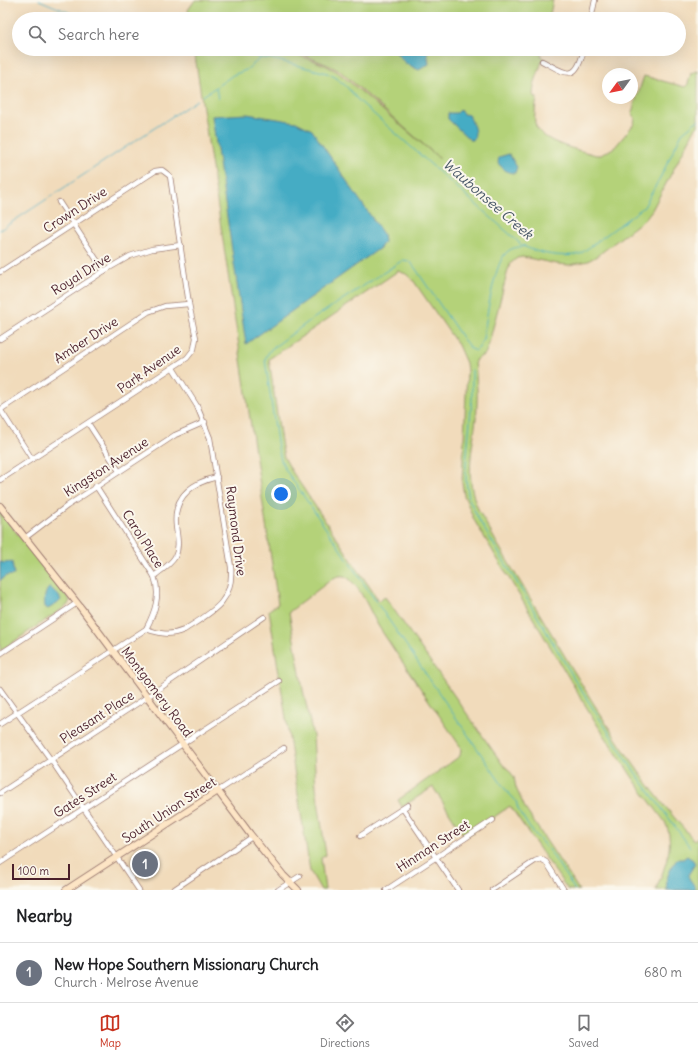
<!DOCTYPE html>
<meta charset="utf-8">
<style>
:root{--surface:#fff;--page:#f2f2f2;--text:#202124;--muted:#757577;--line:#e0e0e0;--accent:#c8321e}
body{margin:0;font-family:Delius,sans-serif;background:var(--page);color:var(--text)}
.compass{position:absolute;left:602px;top:68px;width:36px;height:36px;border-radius:50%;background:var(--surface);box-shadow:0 4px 16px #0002;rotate:237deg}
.scale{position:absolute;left:12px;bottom:10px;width:58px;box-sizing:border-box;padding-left:4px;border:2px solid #4a1f2b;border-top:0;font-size:11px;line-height:14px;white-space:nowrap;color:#4a1f2b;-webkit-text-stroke:3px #fbf7ec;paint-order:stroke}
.you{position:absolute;left:281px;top:494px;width:14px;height:14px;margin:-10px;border:3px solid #fff;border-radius:50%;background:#1a73e8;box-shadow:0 0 0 6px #1a73e833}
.badge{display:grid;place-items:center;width:26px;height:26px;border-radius:50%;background:var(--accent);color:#fff;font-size:13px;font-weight:700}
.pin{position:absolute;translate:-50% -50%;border:2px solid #fff;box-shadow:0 1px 4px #0006}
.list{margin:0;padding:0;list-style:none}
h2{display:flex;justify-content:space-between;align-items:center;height:52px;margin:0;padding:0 16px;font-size:17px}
h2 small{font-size:13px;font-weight:400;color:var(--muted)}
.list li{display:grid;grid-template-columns:26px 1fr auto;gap:12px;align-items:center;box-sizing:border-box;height:60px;padding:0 16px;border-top:1px solid var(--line)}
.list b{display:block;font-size:15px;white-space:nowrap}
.list p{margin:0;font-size:13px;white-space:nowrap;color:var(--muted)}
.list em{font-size:13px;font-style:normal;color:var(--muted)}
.icon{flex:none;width:22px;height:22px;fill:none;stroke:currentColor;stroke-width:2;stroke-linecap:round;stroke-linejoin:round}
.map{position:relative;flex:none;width:698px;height:890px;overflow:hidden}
.search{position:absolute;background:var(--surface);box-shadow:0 4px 16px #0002;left:12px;right:12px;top:12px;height:44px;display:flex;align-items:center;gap:10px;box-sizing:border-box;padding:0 14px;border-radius:22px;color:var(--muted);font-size:15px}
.sheet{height:112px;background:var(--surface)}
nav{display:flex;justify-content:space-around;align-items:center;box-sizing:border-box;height:56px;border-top:1px solid var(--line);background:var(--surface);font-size:11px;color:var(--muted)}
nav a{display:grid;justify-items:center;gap:2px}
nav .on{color:var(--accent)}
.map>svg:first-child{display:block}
.green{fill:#b4d279;stroke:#7f7852}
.water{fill:#44acc4;stroke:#476678}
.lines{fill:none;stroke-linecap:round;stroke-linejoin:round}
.stream{stroke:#44acc4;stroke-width:1}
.street-casing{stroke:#9e7d73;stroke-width:6}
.secondary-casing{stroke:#9e7d73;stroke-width:8}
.street{stroke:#fff;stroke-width:4.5}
.secondary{stroke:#fde5c5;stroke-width:6}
.labels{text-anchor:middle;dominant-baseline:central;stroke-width:4;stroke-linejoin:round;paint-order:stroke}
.street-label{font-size:13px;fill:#4a1f2b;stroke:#fbf7ec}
.water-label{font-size:14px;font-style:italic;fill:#485768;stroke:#fbf7ec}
</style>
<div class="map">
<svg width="698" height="890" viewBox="0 0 698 890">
<rect width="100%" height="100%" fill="#fbf7ec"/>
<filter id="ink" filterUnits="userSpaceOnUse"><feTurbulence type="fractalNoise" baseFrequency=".025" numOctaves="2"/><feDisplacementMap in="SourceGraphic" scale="8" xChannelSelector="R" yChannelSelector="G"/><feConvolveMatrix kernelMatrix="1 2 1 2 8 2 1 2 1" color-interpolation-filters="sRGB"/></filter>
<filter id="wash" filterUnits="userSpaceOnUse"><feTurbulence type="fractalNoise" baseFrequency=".012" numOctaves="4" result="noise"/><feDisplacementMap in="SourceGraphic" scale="16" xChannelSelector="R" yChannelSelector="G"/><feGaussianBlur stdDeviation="0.9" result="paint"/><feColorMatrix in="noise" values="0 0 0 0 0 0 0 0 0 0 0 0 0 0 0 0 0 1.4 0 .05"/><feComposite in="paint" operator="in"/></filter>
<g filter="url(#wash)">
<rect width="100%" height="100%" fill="#f1dbbb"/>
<g class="green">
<path d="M195 0H553L549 19H190L188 10Z"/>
<path d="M194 49H282L325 65 338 72 440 159 340 71 328 65 289 49H542L541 56 543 58 534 85 533 95 537 98C536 105 533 120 536 126 543 143 579 150 596 155H601L615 147 634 124 635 118 632 112 644 76 685 87 688 84 691 73 698 71V126L695 129 652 210 645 219 597 256 588 261 569 265 557 264 523 257 517 258 511 263 508 270 488 347 485 354 475 360C476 375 478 391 477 406 475 445 462 473 479 511 501 552 526 591 550 631 593 704 637 778 694 840L698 837V890H656C664 868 676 845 665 822L637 784 596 723 474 520 464 495 462 483 467 371 466 363 458 345 413 280 406 274 398 271 269 359 282 448 284 457 293 473 379 601 385 597 503 765 508 769 514 777 516 788 526 810 579 890H568L510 806 465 837 433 787 402 807 398 800 460 756 461 750 460 746C433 706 405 667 379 627 370 612 362 589 348 578 343 574 337 576 332 579L289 612 303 690 313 736 316 787 326 855 321 858 325 890H321L310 871 269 610 278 604Z"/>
<path d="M0 512 70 600 68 605 0 651Z"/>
</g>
<g class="water">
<path d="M393 49 427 50 429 64 419 70 405 63Z"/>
<path d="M460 110 463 114 469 115C472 122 478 133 473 140H470L448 119V113H457Z"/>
<path d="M247 114 296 122 312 130 383 234 384 242 380 248 246 344 212 116Z"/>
<path d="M509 154 517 167 515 173C507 173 503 169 498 163L499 157Z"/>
<path d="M0 562 4 563 12 562 14 575 5 576 0 581Z"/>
<path d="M50 587 59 596 61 600 58 603 48 609 45 607C44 600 44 592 50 587Z"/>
<path d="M687 856 693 860 695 864 688 875C689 881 695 883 695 890H667C665 877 670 870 677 859H683Z"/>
</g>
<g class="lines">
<g class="stream">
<path d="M39 0 85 19"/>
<path d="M236 49 261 58 272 59 327 73 335 77 346 86 358 100 523 246C540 254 561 258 580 254L644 207 661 176 682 133 698 120"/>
<path d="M216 87 218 99"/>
<path d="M203 96 233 75 246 70 261 58"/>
<path d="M0 230 197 100"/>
<path d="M525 246C517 247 510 248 505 254 494 266 486 321 483 339L480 346 476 351 471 349 463 339 413 265 409 261 403 260 308 322 270 350 265 359 278 448 281 460 285 469 505 789 516 801 518 809 529 827 551 853 575 890"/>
<path d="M472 370V399L466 464V480L469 499 479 520 527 599 581 690 632 768 690 847"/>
</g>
</g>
</g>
<g filter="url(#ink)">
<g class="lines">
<g class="street-casing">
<g id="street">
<path d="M591 19 595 0"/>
<path d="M542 61C567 74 576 83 584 49"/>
<path d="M59 202 104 271"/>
<path d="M0 272 155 171 162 170 170 176 189 304 196 338 194 349 187 358 0 480"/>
<path d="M0 339 104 271 130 256 152 249 181 245"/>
<path d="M0 409 32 459"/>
<path d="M0 410 148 312 165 306 189 304"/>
<path d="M88 423 119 471"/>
<path d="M25 538 67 506 175 435 205 422"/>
<path d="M154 576C162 570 170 565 175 557 180 547 177 536 176 526 173 497 191 483 217 477"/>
<path d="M146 629C160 634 170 636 184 630 210 613 234 603 231 567L210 438 197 406 173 368"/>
<path d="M0 654 77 603"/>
<path d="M0 689 51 760 139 890"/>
<path d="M0 724 146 629C155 612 161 595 154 576L96 486"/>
<path d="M218 791 284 748"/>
<path d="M0 793 147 697 264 617"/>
<path d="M403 809 458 890"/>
<path d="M360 836 408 805"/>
<path d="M0 863 279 681"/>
<path d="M173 890 252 837"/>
<path d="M278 890 300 876"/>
<path d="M386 890 493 820"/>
<path d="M492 890 535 861 541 859 546 862 564 890"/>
</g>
</g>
<g class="secondary-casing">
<g id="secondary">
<path d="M0 506 81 608 250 834 283 875 298 890"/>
<path d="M66 890 218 791"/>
</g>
</g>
<use href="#street" class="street"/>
<use href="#secondary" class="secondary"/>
</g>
</g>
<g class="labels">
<g class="street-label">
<text transform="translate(75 210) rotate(-33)">Crown Drive</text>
<text transform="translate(81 274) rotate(-32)">Royal Drive</text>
<text transform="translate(86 340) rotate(-33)">Amber Drive</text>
<text transform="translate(149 369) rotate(-35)">Park Avenue</text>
<text transform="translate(106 467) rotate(-33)">Kingston Avenue</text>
<text transform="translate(236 531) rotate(83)">Raymond Drive</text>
<text transform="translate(143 539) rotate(58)">Carol Place</text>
<text transform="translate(157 692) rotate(53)">Montgomery Road</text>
<text transform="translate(97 717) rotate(-33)">Pleasant Place</text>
<text transform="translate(85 795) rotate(-33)">Gates Street</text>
<text transform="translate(169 810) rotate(-33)">South Union Street</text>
<text transform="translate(433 846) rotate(-33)">Hinman Street</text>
</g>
<g class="water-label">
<text transform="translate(488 199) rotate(41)">Waubonsee Creek</text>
</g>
</g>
</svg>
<svg class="compass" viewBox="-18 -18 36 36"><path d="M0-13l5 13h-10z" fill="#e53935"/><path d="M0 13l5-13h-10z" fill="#757577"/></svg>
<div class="scale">100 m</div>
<div class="you"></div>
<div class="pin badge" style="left:145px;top:864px;background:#6b7280">1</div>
<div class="search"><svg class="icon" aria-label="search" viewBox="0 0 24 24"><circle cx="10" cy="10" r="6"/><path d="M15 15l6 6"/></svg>Search here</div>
</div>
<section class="sheet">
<h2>Nearby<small></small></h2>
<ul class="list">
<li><span class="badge" style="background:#6b7280">1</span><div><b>New Hope Southern Missionary Church</b><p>Church · Melrose Avenue</p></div><em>680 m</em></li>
</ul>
</section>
<nav>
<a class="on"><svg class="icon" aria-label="map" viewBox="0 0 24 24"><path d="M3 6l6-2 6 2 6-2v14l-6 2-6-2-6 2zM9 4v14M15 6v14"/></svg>Map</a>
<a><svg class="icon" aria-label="directions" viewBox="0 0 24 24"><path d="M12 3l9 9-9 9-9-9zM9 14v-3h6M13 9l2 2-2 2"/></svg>Directions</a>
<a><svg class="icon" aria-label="saved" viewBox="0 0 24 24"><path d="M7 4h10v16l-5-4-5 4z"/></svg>Saved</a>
</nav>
